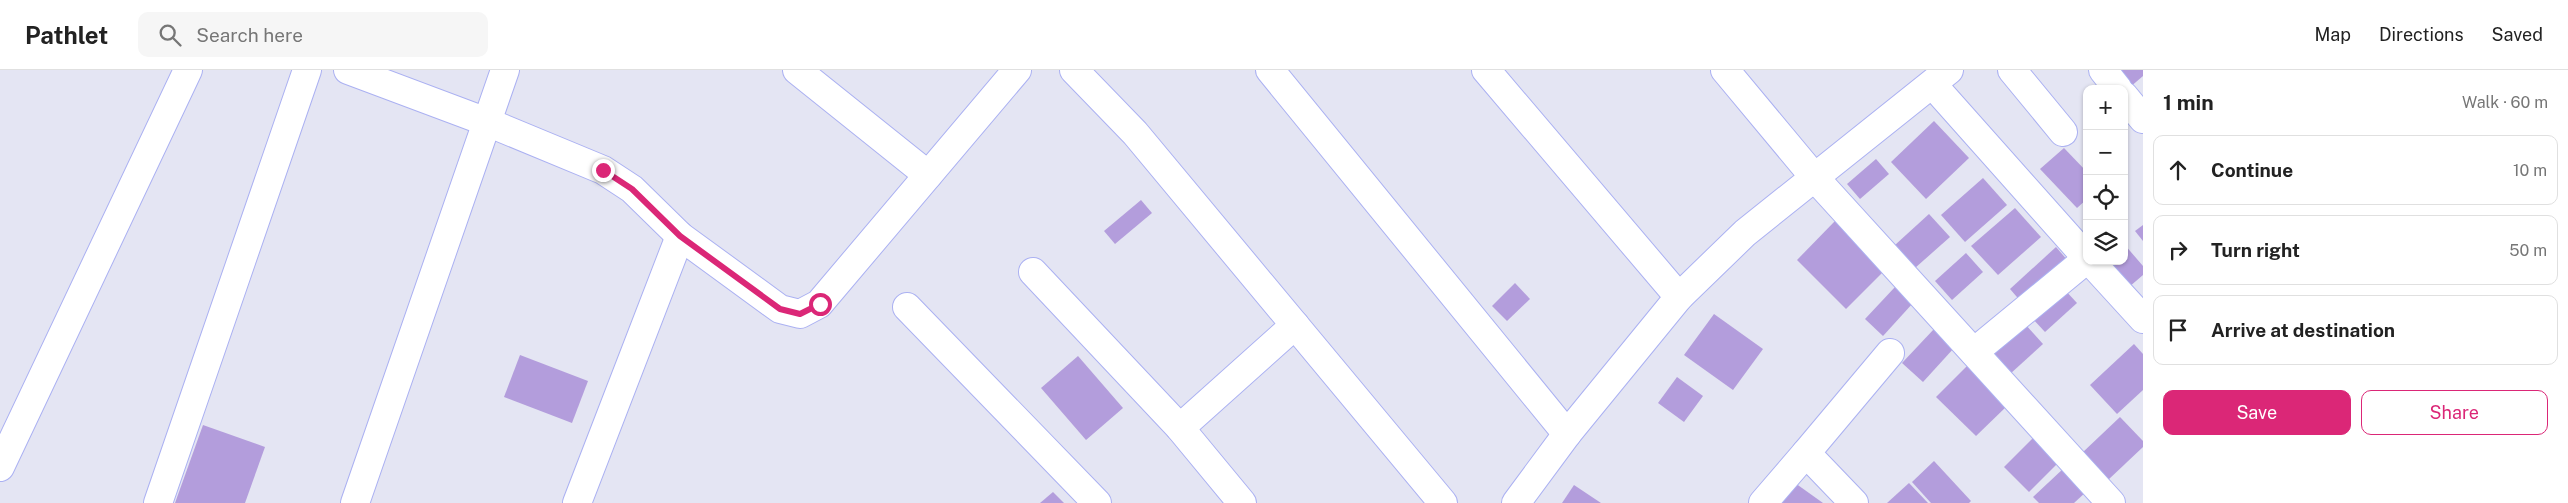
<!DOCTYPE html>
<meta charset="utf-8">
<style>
:root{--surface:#fff;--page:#f6f6f6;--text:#222;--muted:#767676;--line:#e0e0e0;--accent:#db2777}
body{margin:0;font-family:"Public Sans",sans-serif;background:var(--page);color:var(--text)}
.controls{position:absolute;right:15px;top:15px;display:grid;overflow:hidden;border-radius:10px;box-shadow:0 1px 4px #0004}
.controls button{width:45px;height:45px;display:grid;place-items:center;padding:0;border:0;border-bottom:1px solid var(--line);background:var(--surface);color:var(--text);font:25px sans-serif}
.stop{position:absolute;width:15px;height:15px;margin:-11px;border:4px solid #db2777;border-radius:50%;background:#fff}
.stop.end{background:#db2777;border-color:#fff;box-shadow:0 1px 5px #0008}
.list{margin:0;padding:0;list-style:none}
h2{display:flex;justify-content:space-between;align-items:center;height:65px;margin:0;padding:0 20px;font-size:21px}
h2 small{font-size:16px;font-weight:400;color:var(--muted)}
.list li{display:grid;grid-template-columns:32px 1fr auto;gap:15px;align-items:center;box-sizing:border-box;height:70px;margin:0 10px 10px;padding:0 10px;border:1px solid var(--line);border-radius:10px}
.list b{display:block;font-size:19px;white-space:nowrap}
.list em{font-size:16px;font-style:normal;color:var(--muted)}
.actions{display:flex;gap:10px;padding:15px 20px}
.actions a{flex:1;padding:11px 0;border:1px solid var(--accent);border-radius:10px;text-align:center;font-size:18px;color:var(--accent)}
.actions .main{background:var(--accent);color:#fff}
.icon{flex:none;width:28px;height:28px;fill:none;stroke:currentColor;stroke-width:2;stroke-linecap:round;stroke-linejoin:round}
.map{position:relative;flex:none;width:2143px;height:433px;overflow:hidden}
header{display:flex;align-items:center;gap:30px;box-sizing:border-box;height:70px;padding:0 25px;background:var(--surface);border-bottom:1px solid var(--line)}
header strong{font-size:24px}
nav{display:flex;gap:28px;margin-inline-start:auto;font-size:18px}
.search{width:350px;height:45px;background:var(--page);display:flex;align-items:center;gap:12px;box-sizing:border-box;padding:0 18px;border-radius:10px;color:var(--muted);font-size:19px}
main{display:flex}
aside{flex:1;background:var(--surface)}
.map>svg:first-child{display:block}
.building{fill:#b39ddc}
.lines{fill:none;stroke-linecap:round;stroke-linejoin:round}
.minor-casing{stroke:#abb1f2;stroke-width:30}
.minor{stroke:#fff;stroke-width:28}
.route{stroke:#db2777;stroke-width:6}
</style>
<header>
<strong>Pathlet</strong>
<div class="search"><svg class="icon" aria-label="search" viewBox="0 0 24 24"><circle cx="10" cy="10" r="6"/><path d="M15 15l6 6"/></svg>Search here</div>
<nav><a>Map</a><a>Directions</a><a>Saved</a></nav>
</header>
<main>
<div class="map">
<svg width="2143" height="433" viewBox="0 0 2143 433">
<rect width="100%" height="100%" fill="#e4e5f3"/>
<g class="building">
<path d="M2114 0H2143V6L2129 18Z"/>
<path d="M1934 51 1969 88 1926 129 1891 92Z"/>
<path d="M2064 78 2087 102V129L2077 138 2040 99Z"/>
<path d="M1876 89 1889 104 1860 129 1847 114Z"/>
<path d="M1983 108 2007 135 1965 172 1941 145Z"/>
<path d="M1141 130 1152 143 1115 174 1104 161Z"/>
<path d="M2015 138 2041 167 1998 205 1971 176Z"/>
<path d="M1929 144 1950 167 1915 198 1895 175Z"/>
<path d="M1835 151 1885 200 1846 239 1797 190Z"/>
<path d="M2143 155V171L2135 161Z"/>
<path d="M2124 174 2143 196V205L2122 223 2098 191H2124Z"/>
<path d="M2056 177 2069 192 2023 234 2010 219Z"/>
<path d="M1966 183 1983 202 1952 230 1935 211Z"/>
<path d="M1515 213 1530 229 1507 251 1492 236Z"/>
<path d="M1895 217 1913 233 1883 266 1865 249Z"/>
<path d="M2064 219 2077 233 2045 262 2032 248Z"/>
<path d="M1714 244 1763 279 1733 320 1684 285Z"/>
<path d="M2025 254 2043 274 2010 304 1992 284Z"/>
<path d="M1934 259 1954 278 1923 312 1902 293Z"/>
<path d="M2134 274 2143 284V320L2117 344 2090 315Z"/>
<path d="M520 285 588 311 572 353 504 327Z"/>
<path d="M1078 286 1123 338 1086 370 1041 318Z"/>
<path d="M1967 296 2007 336 1976 366 1936 327Z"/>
<path d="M1677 307 1703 326 1684 352 1658 333Z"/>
<path d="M2120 347 2143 371V377L2108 410 2082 383Z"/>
<path d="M203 355 265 377 245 433H175Z"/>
<path d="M2033 368 2058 393 2029 422 2004 397Z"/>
<path d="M1934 391 1971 431 1969 433H1931L1912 412Z"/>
<path d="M2064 398 2087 421 2074 433H2039L2033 427Z"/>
<path d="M1795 413 1823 433H1781Z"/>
<path d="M1909 413 1928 433H1887Z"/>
<path d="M1574 415 1601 433H1562Z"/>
<path d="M1053 422 1064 433H1040Z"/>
</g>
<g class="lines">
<g class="minor-casing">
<g id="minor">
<path d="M348 0 487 52 603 100 632 119 680 166 780 239 800 244 819 234 1017 0"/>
<path d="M797 0 928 105"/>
<path d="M1074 0 1135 63 1443 433"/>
<path d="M1270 0 1567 364"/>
<path d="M1486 0 1679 227"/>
<path d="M1725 0 1815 108 2111 433"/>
<path d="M2012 0 2063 62"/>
<path d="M2103 0 2118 19"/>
<path d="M1933 15 2087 188"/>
<path d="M2124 26 2143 49"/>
<path d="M2090 191 2143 249"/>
<path d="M1033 202 1180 358 1242 433"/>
<path d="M907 237 1097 433"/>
<path d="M1974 282 2087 189"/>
<path d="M1180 358 1295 255"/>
<path d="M0 397 188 0"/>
<path d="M158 433 307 0"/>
<path d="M355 433 505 0"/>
<path d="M577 433 680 166"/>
<path d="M1516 433 1567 364 1679 227 1745 163 1949 0"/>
<path d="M1763 433 1806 383"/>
<path d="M1854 433 1806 383 1890 283"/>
</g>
</g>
<use href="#minor" class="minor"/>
</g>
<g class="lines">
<path class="route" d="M603 100 632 119 680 166 780 239 800 244 820 234"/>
</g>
</svg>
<div class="controls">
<button>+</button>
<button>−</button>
<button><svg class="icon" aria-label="locate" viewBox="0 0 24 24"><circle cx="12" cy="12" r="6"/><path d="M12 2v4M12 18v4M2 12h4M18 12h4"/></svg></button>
<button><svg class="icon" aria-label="layers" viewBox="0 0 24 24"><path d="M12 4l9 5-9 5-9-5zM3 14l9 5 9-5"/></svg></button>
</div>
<div class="stop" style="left:820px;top:234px"></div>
<div class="stop end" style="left:603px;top:100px"></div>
</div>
<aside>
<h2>1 min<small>Walk · 60 m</small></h2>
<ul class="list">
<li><svg class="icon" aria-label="ahead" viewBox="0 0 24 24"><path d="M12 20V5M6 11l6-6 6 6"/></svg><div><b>Continue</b></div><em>10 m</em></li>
<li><svg class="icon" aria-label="right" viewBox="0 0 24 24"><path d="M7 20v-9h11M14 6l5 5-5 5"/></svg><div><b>Turn right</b></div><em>50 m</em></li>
<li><svg class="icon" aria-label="arrive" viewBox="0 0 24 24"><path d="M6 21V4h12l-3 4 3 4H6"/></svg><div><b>Arrive at destination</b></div></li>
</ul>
<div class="actions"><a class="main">Save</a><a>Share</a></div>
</aside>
</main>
